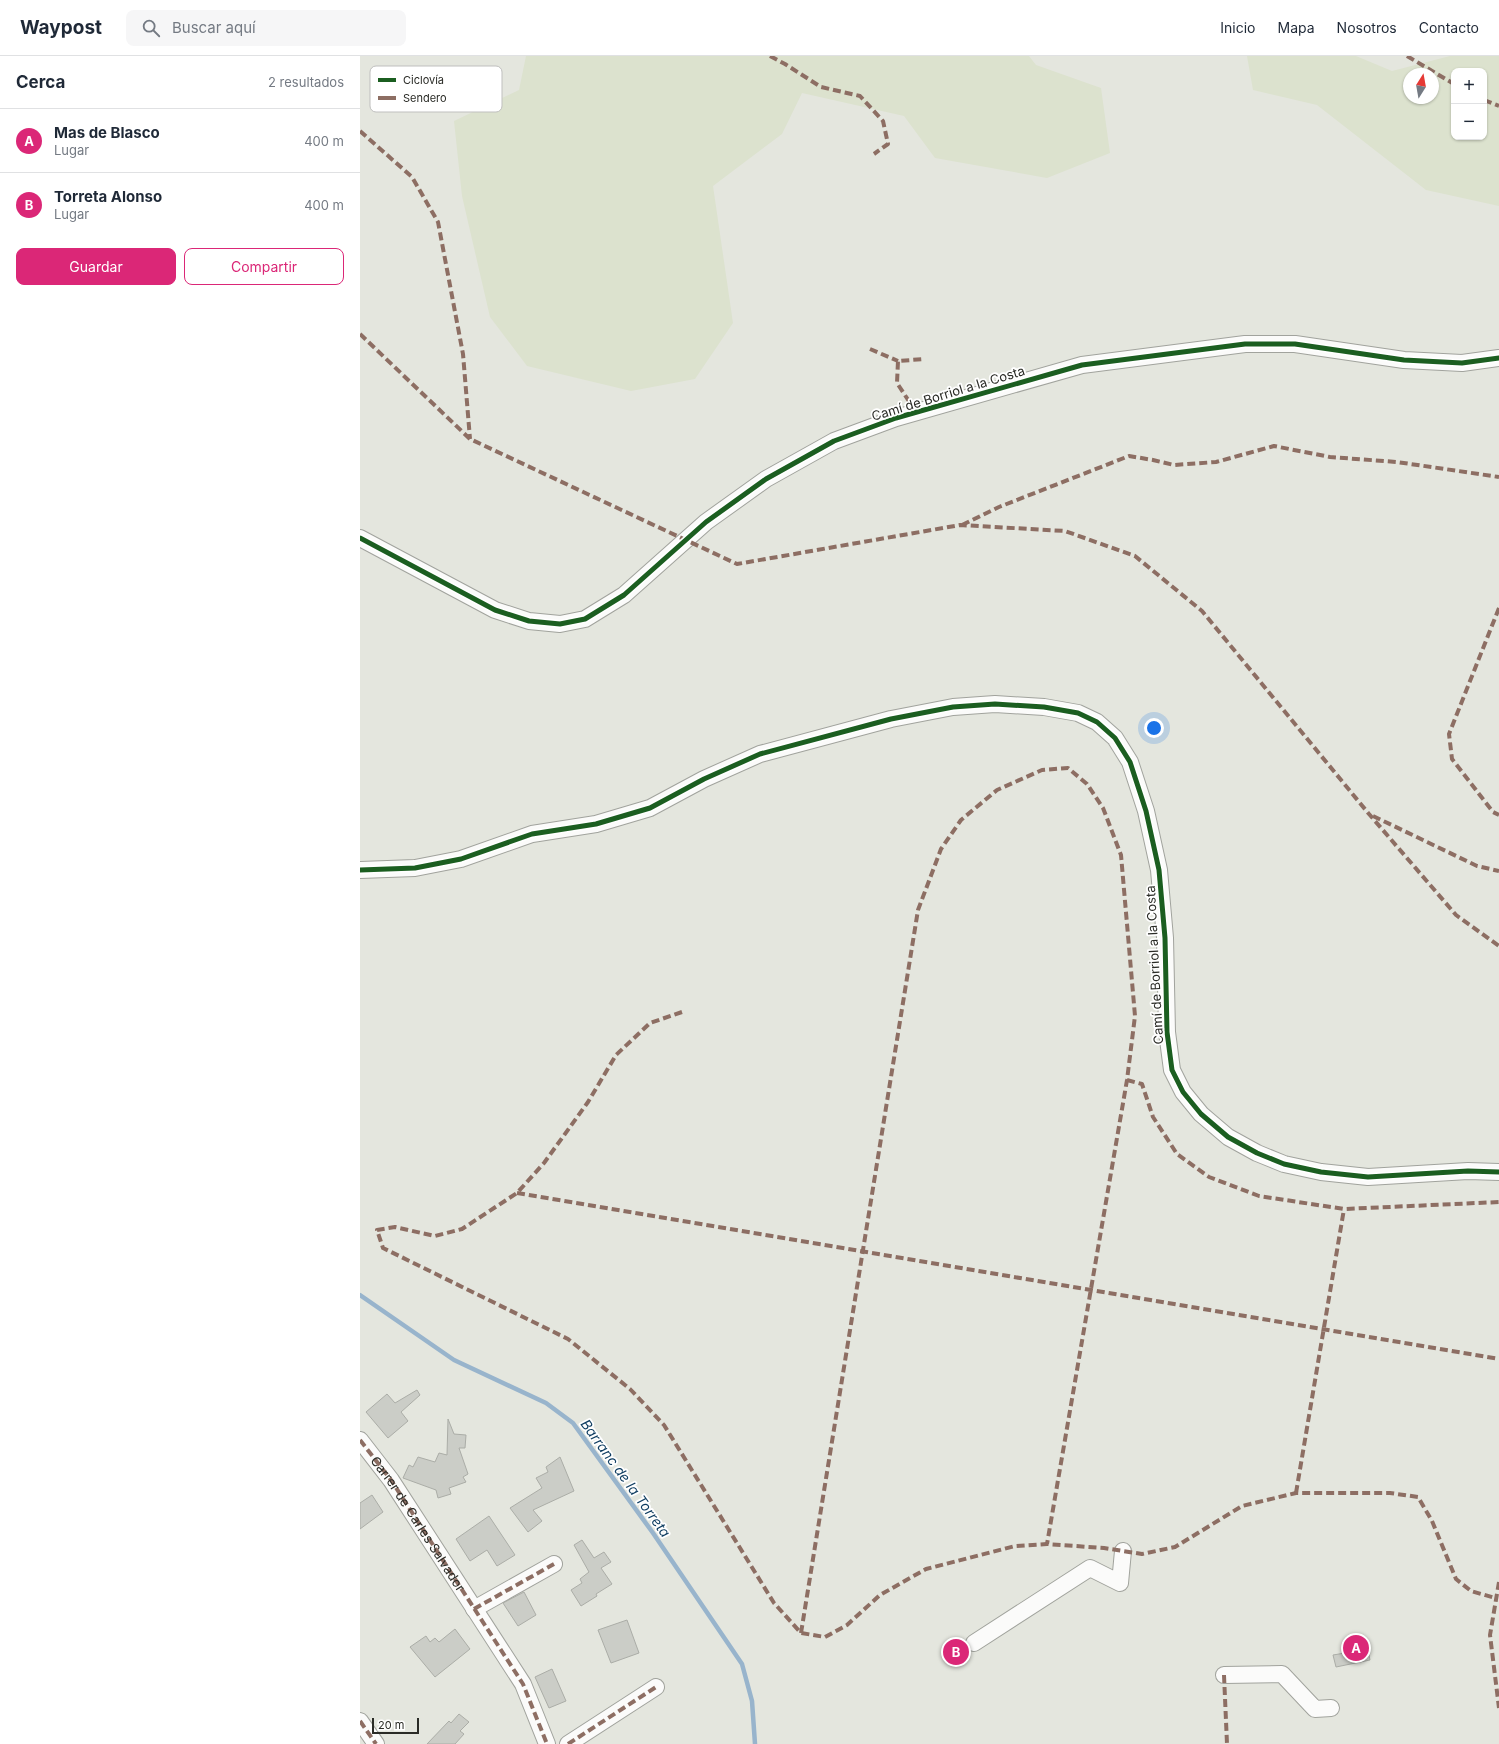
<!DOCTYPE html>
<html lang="es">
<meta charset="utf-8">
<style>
:root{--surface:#fff;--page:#f6f6f7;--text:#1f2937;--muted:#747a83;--line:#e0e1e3;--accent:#db2777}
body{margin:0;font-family:Inter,sans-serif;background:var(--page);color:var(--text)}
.controls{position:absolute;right:12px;top:12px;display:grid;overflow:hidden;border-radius:8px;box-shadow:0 1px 3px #0004}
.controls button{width:36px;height:36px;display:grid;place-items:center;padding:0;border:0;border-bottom:1px solid var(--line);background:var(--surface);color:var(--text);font:20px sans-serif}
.compass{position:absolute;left:1043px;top:12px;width:36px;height:36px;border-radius:50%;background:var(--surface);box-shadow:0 1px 3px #0004;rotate:11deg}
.scale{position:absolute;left:12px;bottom:10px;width:47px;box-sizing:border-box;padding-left:4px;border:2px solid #2a2b26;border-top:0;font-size:11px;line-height:14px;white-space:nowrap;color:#2a2b26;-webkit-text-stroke:3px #fff;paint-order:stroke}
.you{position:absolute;left:794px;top:672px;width:14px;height:14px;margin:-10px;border:3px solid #fff;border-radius:50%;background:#1a73e8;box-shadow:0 0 0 6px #1a73e833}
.badge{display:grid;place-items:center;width:26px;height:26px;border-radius:50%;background:var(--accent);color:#fff;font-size:13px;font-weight:700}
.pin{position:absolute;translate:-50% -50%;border:2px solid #fff;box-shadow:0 1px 4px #0006}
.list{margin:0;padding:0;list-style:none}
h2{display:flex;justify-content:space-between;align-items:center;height:52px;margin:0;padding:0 16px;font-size:17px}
h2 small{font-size:13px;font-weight:400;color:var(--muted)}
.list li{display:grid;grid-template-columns:26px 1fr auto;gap:12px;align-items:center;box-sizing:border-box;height:64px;padding:0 16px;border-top:1px solid var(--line)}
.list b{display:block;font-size:15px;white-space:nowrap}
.list p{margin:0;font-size:13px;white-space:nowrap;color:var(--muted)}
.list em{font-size:13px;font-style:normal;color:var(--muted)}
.actions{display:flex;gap:8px;padding:12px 16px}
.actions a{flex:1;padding:9px 0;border:1px solid var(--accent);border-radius:8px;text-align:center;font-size:14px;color:var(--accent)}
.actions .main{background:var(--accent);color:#fff}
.icon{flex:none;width:22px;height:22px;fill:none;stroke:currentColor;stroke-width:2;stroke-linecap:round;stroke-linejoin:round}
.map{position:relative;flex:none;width:1139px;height:1688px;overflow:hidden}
header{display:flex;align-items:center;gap:24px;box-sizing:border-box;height:56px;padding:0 20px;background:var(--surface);border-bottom:1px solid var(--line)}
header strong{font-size:19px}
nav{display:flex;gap:22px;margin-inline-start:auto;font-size:14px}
.search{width:280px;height:36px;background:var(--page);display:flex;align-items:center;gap:10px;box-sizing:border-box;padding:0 14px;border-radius:8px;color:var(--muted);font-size:15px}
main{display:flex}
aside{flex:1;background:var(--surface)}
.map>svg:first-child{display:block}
.green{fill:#dce2ce;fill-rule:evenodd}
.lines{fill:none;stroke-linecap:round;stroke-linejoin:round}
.stream{stroke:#98b4cc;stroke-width:4.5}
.building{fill:#cbcdc7;stroke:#abada7}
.minor-casing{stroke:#a1a39d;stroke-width:18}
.minor{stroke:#fbfbfa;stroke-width:16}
.quiet{stroke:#8d6e63;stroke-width:4;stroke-dasharray:8 4;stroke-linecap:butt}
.cycleway-casing{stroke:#fff;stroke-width:8}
.cycleway{stroke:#1b5e20;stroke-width:5}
.labels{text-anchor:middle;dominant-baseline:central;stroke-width:3.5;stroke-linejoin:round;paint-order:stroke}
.street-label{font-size:13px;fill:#2a2b26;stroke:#fff}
.water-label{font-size:14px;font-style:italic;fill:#0c3b5f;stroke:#fff}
.key{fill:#fff;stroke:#bfbfbe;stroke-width:1}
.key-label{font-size:11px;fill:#2a2b26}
</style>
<header>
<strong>Waypost</strong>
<div class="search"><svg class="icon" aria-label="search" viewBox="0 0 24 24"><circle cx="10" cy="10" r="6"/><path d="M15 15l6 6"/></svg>Buscar aquí</div>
<nav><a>Inicio</a><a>Mapa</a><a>Nosotros</a><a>Contacto</a></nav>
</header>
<main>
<aside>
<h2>Cerca<small>2 resultados</small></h2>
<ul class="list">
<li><span class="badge">A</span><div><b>Mas de Blasco</b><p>Lugar</p></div><em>400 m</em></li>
<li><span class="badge">B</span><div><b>Torreta Alonso</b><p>Lugar</p></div><em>400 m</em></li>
</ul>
<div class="actions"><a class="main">Guardar</a><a>Compartir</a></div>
</aside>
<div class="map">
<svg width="1139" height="1688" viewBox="0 0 1139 1688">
<rect width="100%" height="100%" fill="#e4e6de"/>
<g class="green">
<path d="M166 0H669L676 9 741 32 750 97 687 122 575 102 544 60 442 37 422 78 353 130 373 267 335 323 271 335 167 310 130 261 102 140 94 65 159 34Z"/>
<path d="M887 0H996L1032 15 1090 0H1139V150L1066 134 957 49 893 34ZM1094 15H1124V81H1094ZM1049 18H1073V42H1049Z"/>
</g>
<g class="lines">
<path class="stream" d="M0 1239 94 1304 186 1347 213 1367 293 1477 382 1608 392 1645 395 1688"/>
</g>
<g class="building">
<path d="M57 1334 60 1339 41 1356 48 1365 28 1382 6 1356 27 1338 35 1347Z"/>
<path d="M88 1363 94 1378 106 1379 105 1392H99L108 1418 103 1421 106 1426 89 1432 91 1438 78 1442 76 1434 43 1422 49 1409 53 1411 58 1401 75 1406 79 1397 87 1399Z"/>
<path d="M200 1401 214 1435 173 1454 182 1465 168 1476 150 1452 182 1432 176 1422 188 1416 186 1411Z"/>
<path d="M12 1439 23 1456 0 1473V1447Z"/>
<path d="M129 1460 155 1499 137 1510 127 1494 110 1505 96 1483Z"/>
<path d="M222 1484 234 1502 244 1496 251 1506 241 1512 252 1528 236 1538 237 1540 221 1550 211 1534 222 1527 220 1523 229 1516 214 1489Z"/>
<path d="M164 1536 176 1559 158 1570 143 1547Z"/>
<path d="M267 1564 279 1597 251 1607 238 1574Z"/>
<path d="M95 1573 110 1593 75 1621 50 1591 66 1580 70 1586 75 1582 79 1586Z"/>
<path d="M601 1584 607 1603 590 1608 584 1590Z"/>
<path d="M1006 1585 1010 1604 976 1611 973 1599 985 1597 984 1589Z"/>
<path d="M192 1613 206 1645 189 1652 175 1621Z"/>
<path d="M99 1658 109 1666 100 1675 104 1678 95 1688H67L89 1665 91 1667Z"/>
</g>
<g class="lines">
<g class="minor-casing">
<g id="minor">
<path d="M0 482 135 554 169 565 200 568 225 563 264 539 346 466 406 423 474 385 536 362 722 309 885 288H935L1044 304 1102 307 1139 302"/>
<path d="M0 814 55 812 101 803 172 778 236 768 290 752 344 723 400 698 531 663 593 651 635 648 684 651 718 657 737 666 755 682 770 706 786 755 799 814 805 882 807 976 812 1014 823 1036 841 1058 868 1081 897 1097 924 1108 961 1116 1008 1121 1108 1115 1139 1116"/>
<path id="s1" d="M0 1384 31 1424 163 1628 187 1688"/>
<path d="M114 1553 194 1508"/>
<path d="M614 1587 730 1512 760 1527 763 1495"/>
<path d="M864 1619 922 1618 955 1653 971 1652"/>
<path d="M0 1665 16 1688"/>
<path d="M208 1688 296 1631"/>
</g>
</g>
<use href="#minor" class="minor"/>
<g class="quiet">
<path d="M410 0 425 8 461 31 500 40 523 65 528 88 514 98"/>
<path d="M1047 0 1094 28"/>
<path d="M1124 44 1139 50"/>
<path d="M0 75 52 121 78 166 103 298 110 383"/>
<path d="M0 278 110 383 377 508 600 469 705 475 775 500 842 555 1009 758 1096 859 1139 890"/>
<path d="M510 293 538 305"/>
<path d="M556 356 537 327 538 305 564 303"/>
<path d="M602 469 639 451 769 400 793 404 814 409 856 406 914 390 970 401 1037 406 1139 421"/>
<path d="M1139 552 1089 678 1092 703 1133 756 1139 759"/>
<path d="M1013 760 1117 810 1139 815"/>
<path d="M322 956 290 967 256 999 228 1046 184 1107 157 1137 102 1173 75 1180 35 1171 17 1174 23 1192 208 1283 270 1333 304 1369 414 1547 441 1577 465 1581 487 1569 520 1539 566 1513 655 1490 687 1488 744 1492 782 1498 815 1491 882 1450 936 1437H1030L1058 1441 1072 1465 1096 1523 1111 1535 1135 1542"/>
<path d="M767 1024 782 1028 793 1061 817 1098 849 1121 899 1140 984 1153 1139 1146"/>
<path d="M157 1137 1139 1303"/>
<path d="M0 1384 31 1424 163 1628 187 1688"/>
<path d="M936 1437 984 1153"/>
<path d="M1139 1526 1130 1579 1139 1652"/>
<path d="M114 1553 194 1508"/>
<path d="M441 1577 558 854 581 793 601 764 637 734 682 714 708 712 727 728 743 752 761 799 775 960 767 1024 687 1488"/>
<path d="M864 1619 867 1688"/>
<path d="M0 1665 16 1688"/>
<path d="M208 1688 296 1631"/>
</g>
<g class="cycleway-casing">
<g id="cycleway">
<path d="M0 482 135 554 169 565 200 568 225 563 264 539 346 466 406 423 474 385 536 362 722 309 885 288H935L1044 304 1102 307 1139 302"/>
<path d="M0 814 55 812 101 803 172 778 236 768 290 752 344 723 400 698 531 663 593 651 635 648 684 651 718 657 737 666 755 682 770 706 786 755 799 814 805 882 807 976 812 1014 823 1036 841 1058 868 1081 897 1097 924 1108 961 1116 1008 1121 1108 1115 1139 1116"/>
</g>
</g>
<use href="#cycleway" class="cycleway"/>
</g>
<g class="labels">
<g class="street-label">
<text transform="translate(588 337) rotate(-17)">Camí de Borriol a la Costa</text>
<text transform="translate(794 909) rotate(-93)">Camí de Borriol a la Costa</text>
<text stroke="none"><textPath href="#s1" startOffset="102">Carrer de Carles Salvador</textPath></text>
</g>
<g class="water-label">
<text transform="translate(266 1422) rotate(54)">Barranc de la Torreta</text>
</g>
</g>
<rect x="10" y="10" width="132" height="46" rx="6" class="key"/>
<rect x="18" y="22" width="18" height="4" fill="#1b5e20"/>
<rect x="18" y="40" width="18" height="4" fill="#8d6e63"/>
<g class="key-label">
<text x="43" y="28">Ciclovía</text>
<text x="43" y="46">Sendero</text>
</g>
</svg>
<div class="controls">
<button>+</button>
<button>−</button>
</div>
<svg class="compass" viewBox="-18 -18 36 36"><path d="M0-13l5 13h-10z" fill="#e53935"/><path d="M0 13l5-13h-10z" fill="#747a83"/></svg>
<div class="scale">20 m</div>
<div class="you"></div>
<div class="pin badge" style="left:996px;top:1592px">A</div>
<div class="pin badge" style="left:596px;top:1596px">B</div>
</div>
</main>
